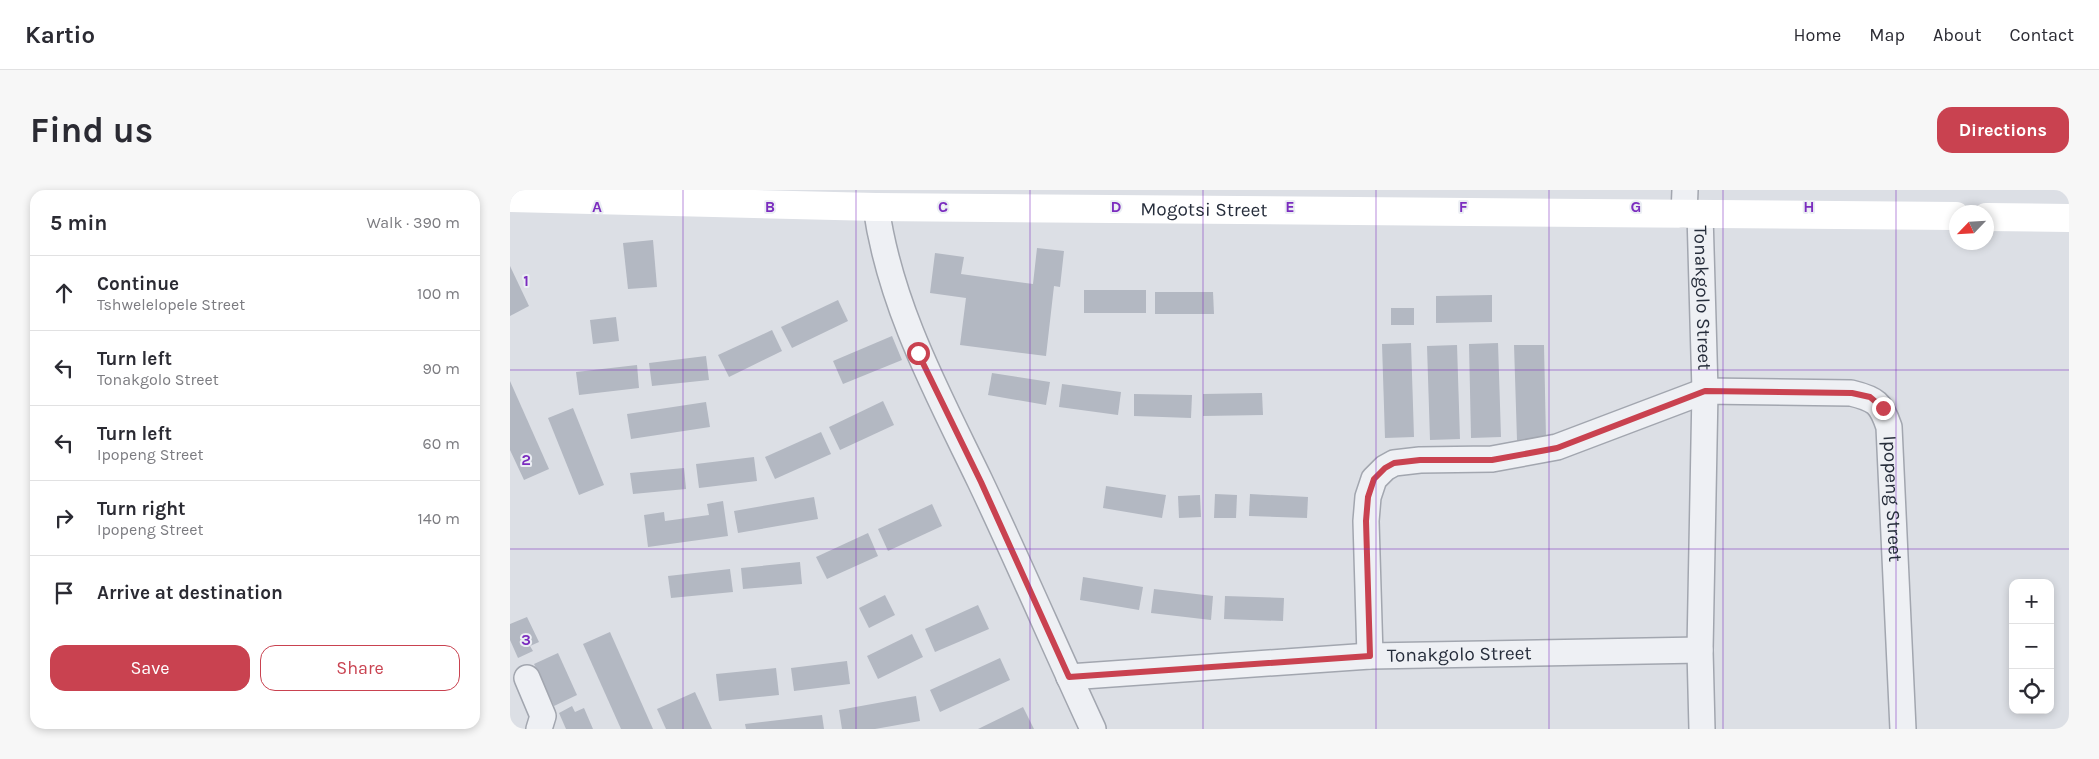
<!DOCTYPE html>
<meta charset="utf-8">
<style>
:root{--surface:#fff;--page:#f7f7f7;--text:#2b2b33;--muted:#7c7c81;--line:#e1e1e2;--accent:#c94250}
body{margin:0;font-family:Karla,sans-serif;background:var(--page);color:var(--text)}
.controls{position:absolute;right:15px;bottom:15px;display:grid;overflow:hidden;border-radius:10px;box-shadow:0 2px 8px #0003}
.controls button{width:45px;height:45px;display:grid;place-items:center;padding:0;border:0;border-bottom:1px solid var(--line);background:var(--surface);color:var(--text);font:25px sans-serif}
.compass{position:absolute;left:1439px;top:15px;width:45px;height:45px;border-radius:50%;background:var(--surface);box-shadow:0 2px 8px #0003;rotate:245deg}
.stop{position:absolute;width:15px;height:15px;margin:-11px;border:4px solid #c94250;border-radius:50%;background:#fff}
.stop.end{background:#c94250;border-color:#fff;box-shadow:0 1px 5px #0008}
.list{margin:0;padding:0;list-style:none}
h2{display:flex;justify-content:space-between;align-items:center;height:65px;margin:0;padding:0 20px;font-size:21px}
h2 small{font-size:16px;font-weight:400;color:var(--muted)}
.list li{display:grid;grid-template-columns:32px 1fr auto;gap:15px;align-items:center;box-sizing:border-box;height:75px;padding:0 20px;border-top:1px solid var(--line)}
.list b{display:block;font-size:19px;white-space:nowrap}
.list p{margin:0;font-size:16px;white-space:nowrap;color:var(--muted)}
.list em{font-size:16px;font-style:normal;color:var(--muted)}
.actions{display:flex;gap:10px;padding:15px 20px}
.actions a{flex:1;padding:11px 0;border:1px solid var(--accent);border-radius:15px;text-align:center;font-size:18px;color:var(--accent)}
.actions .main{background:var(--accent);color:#fff}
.icon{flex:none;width:28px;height:28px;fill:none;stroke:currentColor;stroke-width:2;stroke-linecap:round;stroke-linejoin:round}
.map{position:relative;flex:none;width:1559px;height:539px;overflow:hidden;border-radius:15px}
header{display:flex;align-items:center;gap:30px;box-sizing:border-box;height:70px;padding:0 25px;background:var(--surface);border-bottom:1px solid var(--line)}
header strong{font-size:24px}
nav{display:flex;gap:28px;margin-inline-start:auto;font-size:18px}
.intro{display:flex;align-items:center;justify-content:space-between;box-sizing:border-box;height:120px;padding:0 30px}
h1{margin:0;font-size:35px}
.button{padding:12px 22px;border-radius:15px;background:var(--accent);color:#fff;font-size:18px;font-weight:700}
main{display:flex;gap:30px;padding:0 30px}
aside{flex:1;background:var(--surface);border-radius:15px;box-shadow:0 2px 8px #0003}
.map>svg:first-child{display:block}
.building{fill:#b3b8c2}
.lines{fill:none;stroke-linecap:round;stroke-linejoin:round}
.street-casing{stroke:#a2a6af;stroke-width:28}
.street{stroke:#eef0f4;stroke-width:25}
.secondary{stroke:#fff;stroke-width:28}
.route{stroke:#c94250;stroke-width:6}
.grid{fill:none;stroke:#7b2cbf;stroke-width:1;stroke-opacity:0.55}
.labels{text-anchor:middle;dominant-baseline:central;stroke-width:4;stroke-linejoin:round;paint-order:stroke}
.street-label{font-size:19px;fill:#262d3b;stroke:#ebeef3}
.grid-label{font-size:16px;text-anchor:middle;font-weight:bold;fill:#7b2cbf;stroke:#ebeef3;stroke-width:4;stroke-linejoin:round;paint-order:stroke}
</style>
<header>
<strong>Kartio</strong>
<nav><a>Home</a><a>Map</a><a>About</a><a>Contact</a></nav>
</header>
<div class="intro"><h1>Find us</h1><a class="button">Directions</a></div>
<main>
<aside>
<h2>5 min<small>Walk · 390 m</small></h2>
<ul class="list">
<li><svg class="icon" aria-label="ahead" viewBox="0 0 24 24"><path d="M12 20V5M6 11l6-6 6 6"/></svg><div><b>Continue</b><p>Tshwelelopele Street</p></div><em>100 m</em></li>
<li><svg class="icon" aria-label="left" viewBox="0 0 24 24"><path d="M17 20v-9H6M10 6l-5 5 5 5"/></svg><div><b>Turn left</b><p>Tonakgolo Street</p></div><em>90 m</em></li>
<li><svg class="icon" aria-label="left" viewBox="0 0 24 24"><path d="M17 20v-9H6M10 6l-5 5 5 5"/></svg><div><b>Turn left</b><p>Ipopeng Street</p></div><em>60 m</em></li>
<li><svg class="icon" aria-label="right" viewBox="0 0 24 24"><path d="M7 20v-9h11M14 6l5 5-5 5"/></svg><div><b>Turn right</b><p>Ipopeng Street</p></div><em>140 m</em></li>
<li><svg class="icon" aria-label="arrive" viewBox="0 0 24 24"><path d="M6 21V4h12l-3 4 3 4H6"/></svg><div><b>Arrive at destination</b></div></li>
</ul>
<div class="actions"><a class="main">Save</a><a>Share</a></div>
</aside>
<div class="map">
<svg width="1559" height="539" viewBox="0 0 1559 539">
<rect width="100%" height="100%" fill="#dcdfe5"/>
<g class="building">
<path d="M143 50 147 97 118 99 113 53Z"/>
<path d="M527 58 554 61 550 97 544 96 536 166 450 155 456 108 420 103 425 63 454 67 451 84 523 94Z"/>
<path d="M0 76 19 116 0 126Z"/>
<rect x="574" y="100" width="62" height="23"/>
<path d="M645 102H703L704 124H645Z"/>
<path d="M982 105V132L926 133V106Z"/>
<path d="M328 110 338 131 282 158 271 137Z"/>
<rect x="881" y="118" width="23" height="17"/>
<path d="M106 127 109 151 83 154 80 130Z"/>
<path d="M262 140 272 161 219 187 208 165Z"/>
<path d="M382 146 392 170 333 194 323 171Z"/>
<path d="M901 153 904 247 875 248 872 154Z"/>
<path d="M988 153 991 247 961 248 959 154Z"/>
<path d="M947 155 950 249 920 250 917 156Z"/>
<path d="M1004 155H1034L1036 249 1007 250Z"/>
<path d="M196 166 199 190 142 196 139 173Z"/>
<path d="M127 175 129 198 69 205 66 182Z"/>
<path d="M482 183 540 192 536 215 478 205Z"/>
<path d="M0 191 39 279 14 290 0 260Z"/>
<path d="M552 194 611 202 608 225 549 217Z"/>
<path d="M752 203 753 225 693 226V204Z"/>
<path d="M624 204 682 205 681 228 624 226Z"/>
<path d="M373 211 384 235 330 260 319 237Z"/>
<path d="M196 212 200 237 121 249 117 224Z"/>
<path d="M63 218 94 295 69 305 38 228Z"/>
<path d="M311 242 321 264 265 289 255 267Z"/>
<path d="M244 267 247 291 189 298 186 274Z"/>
<path d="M174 278 176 299 123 304 120 283Z"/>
<path d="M596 296 656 305 652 328 593 318Z"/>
<path d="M705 304 727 305 726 328H704Z"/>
<path d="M740 304 798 307 797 328 739 326Z"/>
<path d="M690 305 691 327 669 328 668 306Z"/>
<path d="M304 307 308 329 228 343 224 321Z"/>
<path d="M213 311 218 346 138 357 134 325 154 322 155 331 199 325 197 314Z"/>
<path d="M422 314 432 336 378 361 368 339Z"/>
<path d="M358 343 368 366 317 389 306 367Z"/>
<path d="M290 372 292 394 233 399 231 378Z"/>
<path d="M220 379 223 402 161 408 158 386Z"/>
<path d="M573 387 633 397 629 420 570 410Z"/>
<path d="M644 399 703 406 701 430 641 423Z"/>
<path d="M375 405 385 425 359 438 349 418Z"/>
<path d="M715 406 774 408 773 431 714 429Z"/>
<path d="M468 415 479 439 425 462 415 439Z"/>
<path d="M17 427 29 452 20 456 23 461 8 468 0 450V434Z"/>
<path d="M100 442 143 539H111L73 454Z"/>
<path d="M402 444 413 467 368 489 357 466Z"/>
<path d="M48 463 67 505 44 516 24 474Z"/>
<path d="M490 468 500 490 430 522 420 500Z"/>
<path d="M337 471 340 494 284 501 281 478Z"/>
<path d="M266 478 269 505 209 511 206 484Z"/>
<path d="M185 502 202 539H156L147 519Z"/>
<path d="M406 506 410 531 365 539H332L329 520Z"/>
<path d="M62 516 65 522 74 518 83 539H56L49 523Z"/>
<path d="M513 517 524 539H468Z"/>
<path d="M312 525 314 539H236L235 534Z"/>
</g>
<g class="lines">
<g class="street-casing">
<g id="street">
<path d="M366 17C380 116 427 202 470 291 509 373 545 457 583 539"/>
<path d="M1174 24 1175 0"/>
<path id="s1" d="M1190 24 1195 201 1190 460 1192 539"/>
<path id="s2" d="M860 466 856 331 858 307 864 289 875 278 884 273 910 270 982 269 1047 257 1195 201 1341 203C1366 209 1371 213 1379 237L1393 539"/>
<path id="s3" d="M559 487 860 466 1190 460"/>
<path d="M17 488 33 526 29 539"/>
</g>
</g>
<use href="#street" class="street"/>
<g class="secondary">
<path id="s4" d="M0 8 366 17 1446 26"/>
<path d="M1476 27 1559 28"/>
</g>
</g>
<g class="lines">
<path class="route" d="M408 163 471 292 559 487 860 466 856 331 858 307 864 289 875 278 884 273 910 270H982L1047 258 1195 201 1342 203 1360 207 1373 218"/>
</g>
<path class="grid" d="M173 0V539M346 0V539M520 0V539M693 0V539M866 0V539M1039 0V539M1213 0V539M1386 0V539M0 180H1559M0 359H1559"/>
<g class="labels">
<g class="street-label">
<text stroke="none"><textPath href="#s4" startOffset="694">Mogotsi Street</textPath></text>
<text stroke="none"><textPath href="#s1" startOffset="84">Tonakgolo Street</textPath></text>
<text stroke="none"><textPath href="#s2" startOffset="799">Ipopeng Street</textPath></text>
<text stroke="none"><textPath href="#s3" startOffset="391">Tonakgolo Street</textPath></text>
</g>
</g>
<g class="grid-label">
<text x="87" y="22">A</text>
<text x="260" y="22">B</text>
<text x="433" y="22">C</text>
<text x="606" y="22">D</text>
<text x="780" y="22">E</text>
<text x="953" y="22">F</text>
<text x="1126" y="22">G</text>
<text x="1299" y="22">H</text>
<text x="16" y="96">1</text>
<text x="16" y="275">2</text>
<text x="16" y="455">3</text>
</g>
</svg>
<div class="controls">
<button>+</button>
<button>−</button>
<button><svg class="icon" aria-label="locate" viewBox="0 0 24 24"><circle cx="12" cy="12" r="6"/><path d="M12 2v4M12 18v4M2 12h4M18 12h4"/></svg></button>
</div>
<svg class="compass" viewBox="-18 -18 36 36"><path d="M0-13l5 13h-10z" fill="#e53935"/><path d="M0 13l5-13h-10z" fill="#7c7c81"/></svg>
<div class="stop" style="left:408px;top:163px"></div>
<div class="stop end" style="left:1373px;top:218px"></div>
</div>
</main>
